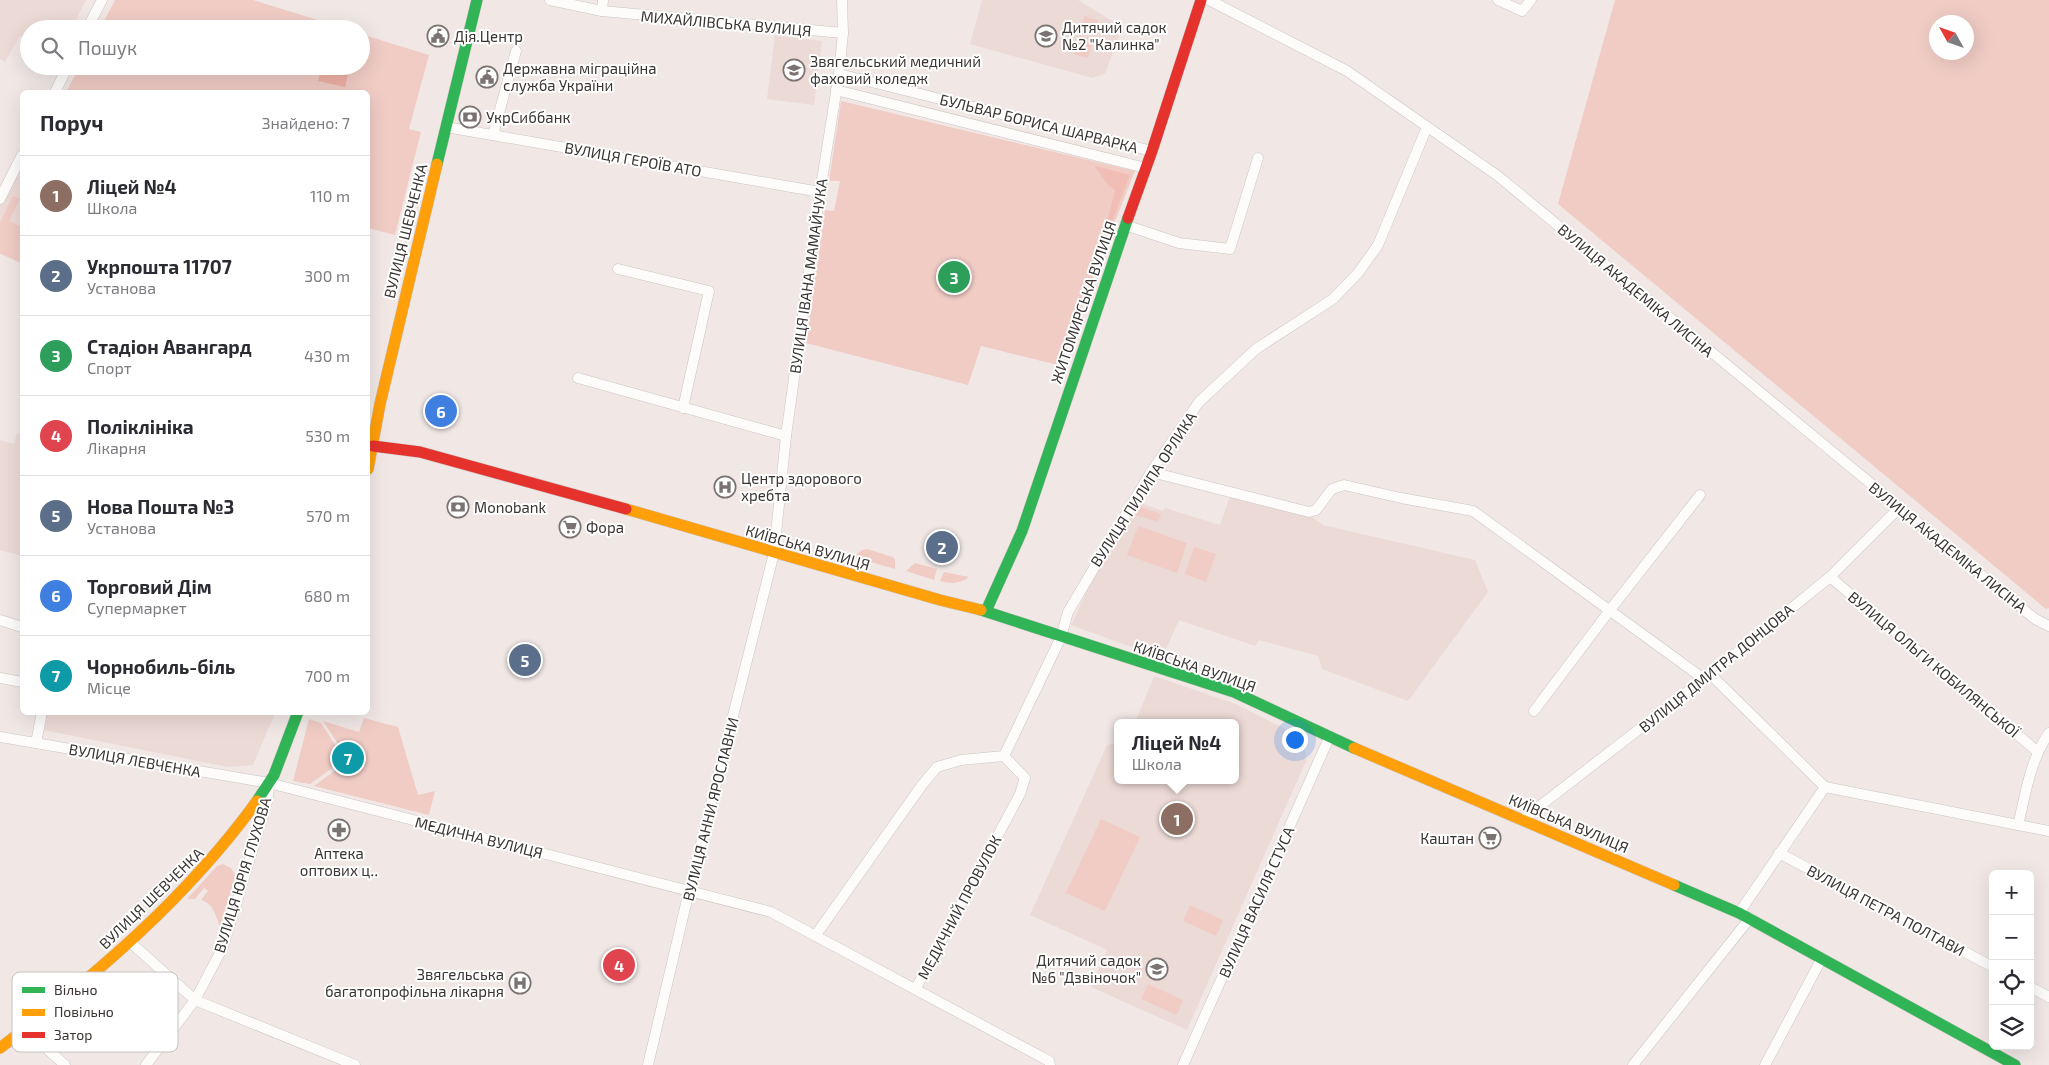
<!DOCTYPE html>
<html lang="uk">
<meta charset="utf-8">
<style>
:root{--surface:#fff;--page:#f2f2f3;--text:#2b2b33;--muted:#7c7c81;--line:#e1e1e2;--accent:#7a7371}
body{margin:0;font-family:"Exo 2",sans-serif;background:var(--page);color:var(--text)}
.controls{position:absolute;right:15px;bottom:15px;display:grid;overflow:hidden;border-radius:8px;box-shadow:0 5px 20px #0002}
.controls button{width:45px;height:45px;display:grid;place-items:center;padding:0;border:0;border-bottom:1px solid var(--line);background:var(--surface);color:var(--text);font:25px sans-serif}
.compass{position:absolute;left:1929px;top:15px;width:45px;height:45px;border-radius:50%;background:var(--surface);box-shadow:0 5px 20px #0002;rotate:310deg}
.you{position:absolute;left:1294px;top:739px;width:18px;height:18px;margin:-12px;border:4px solid #fff;border-radius:50%;background:#1a73e8;box-shadow:0 0 0 8px #1a73e833}
.badge{display:grid;place-items:center;width:32px;height:32px;border-radius:50%;background:var(--accent);color:#fff;font-size:16px;font-weight:700}
.pin{position:absolute;translate:-50% -50%;border:2px solid #fff;box-shadow:0 1px 5px #0006}
.popup{position:absolute;left:1114px;top:719px;width:125px;height:65px;box-sizing:border-box;display:grid;place-content:center;border-radius:8px;background:var(--surface);filter:drop-shadow(0 1px 4px #0005);font-size:16px;white-space:nowrap;color:var(--muted)}
.popup b{font-size:19px;color:var(--text)}
.popup::after{content:'';position:absolute;left:50%;top:100%;margin-left:-10px;border:10px solid transparent;border-top-color:var(--surface)}
.list{margin:0;padding:0;list-style:none}
h2{display:flex;justify-content:space-between;align-items:center;height:65px;margin:0;padding:0 20px;font-size:21px}
h2 small{font-size:16px;font-weight:400;color:var(--muted)}
.list li{display:grid;grid-template-columns:32px 1fr auto;gap:15px;align-items:center;box-sizing:border-box;height:80px;padding:0 20px;border-top:1px solid var(--line)}
.list b{display:block;font-size:19px;white-space:nowrap}
.list p{margin:0;font-size:16px;white-space:nowrap;color:var(--muted)}
.list em{font-size:16px;font-style:normal;color:var(--muted)}
.icon{flex:none;width:28px;height:28px;fill:none;stroke:currentColor;stroke-width:2;stroke-linecap:round;stroke-linejoin:round}
.map{position:relative;flex:none;width:2049px;height:1065px;overflow:hidden}
.search{position:absolute;background:var(--surface);box-shadow:0 5px 20px #0002;left:20px;top:20px;width:350px;height:55px;display:flex;align-items:center;gap:12px;box-sizing:border-box;padding:0 18px;border-radius:28px;color:var(--muted);font-size:19px}
.panel{position:absolute;background:var(--surface);box-shadow:0 5px 20px #0002;left:20px;top:90px;width:350px;height:625px;border-radius:8px}
.map>svg:first-child{display:block}
.built{fill:#ecdad6}
.green{fill:#f0ccc5;fill-rule:evenodd}
.forest{fill:#f1beb5}
.water{fill:#eeb0a5}
.lines{fill:none;stroke-linecap:round;stroke-linejoin:round}
.street-casing{stroke:#cbc4c2;stroke-width:11}
.fast-casing{stroke:#cbc4c2;stroke-width:12}
.slow-casing{stroke:#cbc4c2;stroke-width:12}
.jam-casing{stroke:#cbc4c2;stroke-width:12}
.street{stroke:#fdfcfb;stroke-width:10}
.fast{stroke:#30b455;stroke-width:11}
.slow{stroke:#ff9f0a;stroke-width:11}
.jam{stroke:#e5322d;stroke-width:11}
.labels{text-anchor:middle;dominant-baseline:central;stroke-width:4;stroke-linejoin:round;paint-order:stroke}
.street-label{font-size:15px;fill:#3a3432;stroke:#fff}
.poi-label{font-size:15px;fill:#3a3432;stroke:#fff;text-anchor:start}
.key{fill:#fff;stroke:#c4c2c2;stroke-width:1}
.key-label{font-size:14px;fill:#3a3432}
</style>
<div class="map">
<svg width="2049" height="1065" viewBox="0 0 2049 1065">
<rect width="100%" height="100%" fill="#f1e8e6"/>
<g class="built">
<path d="M0 0H86L71 29H29V40L20 36 5 62 0 59Z"/>
<path d="M982 0H1078L1122 27 1105 74 1092 78 970 44Z"/>
<path d="M775 35 822 41 814 105 767 99Z"/>
<path d="M22 155V264L0 254V199Z"/>
<path d="M17 433 22 434V556L0 550V440L14 444Z"/>
<path d="M1230 496 1311 516 1323 525 1475 560 1488 592 1408 701 1322 669 1318 656 1259 640 1255 646 1179 620 1162 658 1071 625 1090 584 1138 502 1163 511 1165 508 1220 525Z"/>
<path d="M1154 676 1236 704 1285 729 1298 737 1305 749 1306 761 1187 1030 1091 987 1107 950 1030 915 1107 745 1118 742V780H1236V723H1135Z"/>
<path d="M45 713H275L253 765 228 767 43 730Z"/>
</g>
<g class="green">
<path d="M115 0H253L346 29H100Z"/>
<path d="M1615 0H2049V608L2046 609 1558 204ZM1936 22H1966V52H1936Z"/>
<path d="M1084 16 1098 20 1094 33 1081 29Z"/>
<path d="M361 34 429 55 409 129 421 132 395 235 368 228V92H66L80 66H361Z"/>
<path d="M1079 35 1093 39 1088 58 1074 54Z"/>
<path d="M841 101 1135 171 1058 365 981 346 968 385 806 343 825 210 834 211 840 181H829Z"/>
<path d="M13 196 20 199 9 221 22 227V263L0 253V223Z"/>
<path d="M1139 506 1161 514 1158 522 1136 515Z"/>
<path d="M1138 526 1187 543 1177 573 1127 555Z"/>
<path d="M1194 547 1216 554 1206 582 1185 574Z"/>
<path d="M867 549 893 557 895 560V569L853 557 862 550Z"/>
<path d="M915 563 937 569 934 580 906 571Z"/>
<path d="M944 572 969 577C960 584 951 584 940 581Z"/>
<path d="M364 718 398 727 418 795 435 791 429 815 314 786 341 766 351 768 358 763V754L353 747 342 750 323 721 359 732Z"/>
<path d="M309 719 321 723 339 751 337 757 338 764 310 784 293 781Z"/>
<path d="M1101 819 1140 837 1105 911 1066 893Z"/>
<path d="M223 864 231 868 236 876 220 927C216 916 214 904 201 900L208 891 204 888 195 899H187L217 866Z"/>
<path d="M1190 905 1223 920 1216 936 1183 921Z"/>
<path d="M1148 984 1183 1000 1177 1015 1141 999Z"/>
</g>
<path class="forest" d="M1096 166 1130 175 1112 222 1107 223 1115 190 1108 185 1095 167Z"/>
<path class="water" d="M322 66 349 71 345 87 318 81Z"/>
<g class="lines">
<g class="street-casing">
<g id="street">
<path d="M550 0 602 11 843 33"/>
<path d="M1209 0 1347 71 1498 176 2035 619 2049 626"/>
<path d="M1498 0 1522 11 1531 0"/>
<path d="M602 11 603 0"/>
<path d="M87 29 102 0"/>
<path d="M839 74 1152 151"/>
<path d="M836 90 1146 168"/>
<path d="M55 92 68 66"/>
<path d="M446 127 820 192"/>
<path d="M493 135 516 51"/>
<path d="M0 199 22 155"/>
<path d="M1125 225 1179 243 1230 249 1258 158"/>
<path d="M618 269 709 291 683 408"/>
<path d="M578 378 786 436"/>
<path d="M1151 472 1309 512 1316 510 1332 489 1344 485 1401 498 1473 511 1704 679"/>
<path d="M1830 577 2038 752"/>
<path d="M0 620 22 627"/>
<path d="M1710 674 1825 787 1739 913"/>
<path d="M0 678 22 682"/>
<path d="M1534 711 1610 610 1700 495"/>
<path d="M0 737 269 783 771 912 1049 1061 1050 1065"/>
<path d="M36 743 42 712"/>
<path d="M1004 756 1061 637 1068 612 1151 472 1199 402 1256 349 1333 299 1358 273 1378 245 1427 127"/>
<path d="M1825 787 2049 831"/>
<path d="M1523 819 1704 679 1830 577 1900 507"/>
<path d="M2018 825C2026 793 2030 760 2049 733"/>
<path d="M1779 853 1993 967"/>
<path d="M815 936 922 785 937 767 961 760 1004 756 1025 778 1020 794 916 988"/>
<path d="M130 942 195 1000 355 1065"/>
<path d="M2030 987 2049 997"/>
<path d="M25 1029 65 1065"/>
<path d="M146 1065 195 1000 223 947 267 802 269 787"/>
<path d="M648 1065 689 891 774 553 786 436 820 192 839 74 843 33 842 0"/>
<path d="M1183 1065 1329 738"/>
<path d="M1633 1065 1750 918"/>
<path d="M1765 1065 1822 958"/>
</g>
</g>
<g class="fast-casing">
<g id="fast">
<path d="M437 164 477 0"/>
<path d="M981 610 1234 692 1354 748"/>
<path d="M986 611 1022 531 1128 218"/>
<path d="M257 801 274 775 298 712"/>
<path d="M1674 885 1739 913 2015 1065"/>
</g>
</g>
<g class="slow-casing">
<g id="slow">
<path d="M368 469 380 404 437 164"/>
<path d="M626 509 940 600 981 610"/>
<path d="M1354 748 1674 885"/>
<path d="M0 1048C96 975 186 899 257 801"/>
</g>
</g>
<g class="jam-casing">
<g id="jam">
<path d="M1128 218 1152 151 1201 0"/>
<path d="M373 446 420 452 626 509"/>
</g>
</g>
<use href="#street" class="street"/>
<use href="#fast" class="fast"/>
<use href="#slow" class="slow"/>
<use href="#jam" class="jam"/>
</g>
<defs>
<g id="civic-ring" transform="scale(1.125)"><circle r="9.5" fill="#fff" stroke="#7a7371" stroke-width="1.5"/><path d="M-.6-6.5H3V-4.5H.6V-3L4-1V1h2V6H-6V1h2V-1L-.6-3ZM-1.2 2.5V6h2.4V2.5Z" fill="#7a7371"/></g>
<g id="school-ring" transform="scale(1.125)"><circle r="9.5" fill="#fff" stroke="#7a7371" stroke-width="1.5"/><path d="M0-5L7-2L0 1L-7-2ZM-4 1L0 2.5L4 1V4Q0 6-4 4Z" fill="#7a7371"/></g>
<g id="university-ring" transform="scale(1.125)"><circle r="9.5" fill="#fff" stroke="#7a7371" stroke-width="1.5"/><path d="M0-5L7-2L0 1L-7-2ZM-4 1L0 2.5L4 1V4Q0 6-4 4Z" fill="#7a7371"/></g>
<g id="bank-ring" transform="scale(1.125)"><circle r="9.5" fill="#fff" stroke="#7a7371" stroke-width="1.5"/><path d="M-6-4H6V4H-6ZM0-2.3a2.3 2.3 0 1 0 0 4.6a2.3 2.3 0 1 0 0-4.6Z" fill="#7a7371"/></g>
<g id="hospital-ring" transform="scale(1.125)"><circle r="9.5" fill="#fff" stroke="#7a7371" stroke-width="1.5"/><path d="M-5-5h3v3.5h4V-5h3V5h-3V1.5h-4V5h-3Z" fill="#7a7371"/></g>
<g id="supermarket-ring" transform="scale(1.125)"><circle r="9.5" fill="#fff" stroke="#7a7371" stroke-width="1.5"/><path d="M-6-5.5h2.5l.6 2H6L4.5 2H-2.5L-4.4-4H-6ZM-1.5 3.2a1.3 1.3 0 1 0 .1 0ZM3 3.2a1.3 1.3 0 1 0 .1 0Z" fill="#7a7371"/></g>
<g id="pharmacy-ring" transform="scale(1.125)"><circle r="9.5" fill="#fff" stroke="#7a7371" stroke-width="1.5"/><path d="M-2-6h4v4h4v4h-4v4h-4v-4h-4v-4h4Z" fill="#7a7371"/></g>
</defs>
<g fill-rule="evenodd">
<use href="#civic-ring" x="438" y="36"/>
<use href="#school-ring" x="1046" y="36"/>
<use href="#university-ring" x="794" y="70"/>
<use href="#civic-ring" x="487" y="77"/>
<use href="#bank-ring" x="470" y="117"/>
<use href="#hospital-ring" x="725" y="487"/>
<use href="#bank-ring" x="458" y="507"/>
<use href="#supermarket-ring" x="570" y="527"/>
<use href="#pharmacy-ring" x="339" y="830"/>
<use href="#supermarket-ring" x="1490" y="838"/>
<use href="#school-ring" x="1157" y="969"/>
<use href="#hospital-ring" x="520" y="983"/>
</g>
<g class="labels">
<g class="street-label">
<text transform="translate(726 23) rotate(5)">МИХАЙЛІВСЬКА ВУЛИЦЯ</text>
<text transform="translate(1039 123) rotate(14)">БУЛЬВАР БОРИСА ШАРВАРКА</text>
<text transform="translate(633 159) rotate(10)">ВУЛИЦЯ ГЕРОЇВ АТО</text>
<text transform="translate(405 231) rotate(-76)">ВУЛИЦЯ ШЕВЧЕНКА</text>
<text transform="translate(808 276) rotate(-82)">ВУЛИЦЯ ІВАНА МАМАЙЧУКА</text>
<text transform="translate(1636 290) rotate(40)">ВУЛИЦЯ АКАДЕМІКА ЛИСІНА</text>
<text transform="translate(1083 302) rotate(-71)">ЖИТОМИРСЬКА ВУЛИЦЯ</text>
<text transform="translate(1143 489) rotate(-57)">ВУЛИЦЯ ПИЛИПА ОРЛИКА</text>
<text transform="translate(808 547) rotate(16)">КИЇВСЬКА ВУЛИЦЯ</text>
<text transform="translate(1948 547) rotate(39)">ВУЛИЦЯ АКАДЕМІКА ЛИСІНА</text>
<text transform="translate(1934 664) rotate(40)">ВУЛИЦЯ ОЛЬГИ КОБИЛЯНСЬКОЇ</text>
<text transform="translate(1195 666) rotate(19)">КИЇВСЬКА ВУЛИЦЯ</text>
<text transform="translate(1716 668) rotate(-39)">ВУЛИЦЯ ДМИТРА ДОНЦОВА</text>
<text transform="translate(135 760) rotate(10)">ВУЛИЦЯ ЛЕВЧЕНКА</text>
<text transform="translate(710 809) rotate(-76)">ВУЛИЦЯ АННИ ЯРОСЛАВНИ</text>
<text transform="translate(1569 823) rotate(23)">КИЇВСЬКА ВУЛИЦЯ</text>
<text transform="translate(479 837) rotate(14)">МЕДИЧНА ВУЛИЦЯ</text>
<text transform="translate(242 875) rotate(-73)">ВУЛИЦЯ ЮРІЯ ГЛУХОВА</text>
<text transform="translate(151 898) rotate(-44)">ВУЛИЦЯ ШЕВЧЕНКА</text>
<text transform="translate(1256 902) rotate(-66)">ВУЛИЦЯ ВАСИЛЯ СТУСА</text>
<text transform="translate(959 907) rotate(-62)">МЕДИЧНИЙ ПРОВУЛОК</text>
<text transform="translate(1886 910) rotate(28)">ВУЛИЦЯ ПЕТРА ПОЛТАВИ</text>
</g>
<g class="poi-label">
<text x="1062" y="27">Дитячий садок<tspan x="1062" dy="17">№2 "Калинка"</tspan></text>
<text x="454" y="36">Дія.Центр</text>
<text x="810" y="61">Звягельський медичний<tspan x="810" dy="17">фаховий коледж</tspan></text>
<text x="503" y="68">Державна міграційна<tspan x="503" dy="17">служба України</tspan></text>
<text x="486" y="117">УкрСиббанк</text>
<text x="741" y="478">Центр здорового<tspan x="741" dy="17">хребта</tspan></text>
<text x="474" y="507">Monobank</text>
<text x="586" y="527">Фора</text>
<text x="1474" y="838" text-anchor="end">Каштан</text>
<text x="339" y="853" text-anchor="middle">Аптека<tspan x="339" dy="17">оптових ц‥</tspan></text>
<text x="1141" y="960" text-anchor="end">Дитячий садок<tspan x="1141" dy="17">№6 "Дзвіночок"</tspan></text>
<text x="504" y="974" text-anchor="end">Звягельська<tspan x="504" dy="17">багатопрофільна лікарня</tspan></text>
</g>
</g>
<rect x="12" y="972" width="166" height="80" rx="8" class="key"/>
<rect x="22" y="987" width="23" height="6" fill="#30b455"/>
<rect x="22" y="1009" width="23" height="7" fill="#ff9f0a"/>
<rect x="22" y="1032" width="23" height="6" fill="#e5322d"/>
<g class="key-label">
<text x="54" y="995">Вільно</text>
<text x="54" y="1017">Повільно</text>
<text x="54" y="1040">Затор</text>
</g>
</svg>
<div class="controls">
<button>+</button>
<button>−</button>
<button><svg class="icon" aria-label="locate" viewBox="0 0 24 24"><circle cx="12" cy="12" r="6"/><path d="M12 2v4M12 18v4M2 12h4M18 12h4"/></svg></button>
<button><svg class="icon" aria-label="layers" viewBox="0 0 24 24"><path d="M12 4l9 5-9 5-9-5zM3 14l9 5 9-5"/></svg></button>
</div>
<svg class="compass" viewBox="-18 -18 36 36"><path d="M0-13l5 13h-10z" fill="#e53935"/><path d="M0 13l5-13h-10z" fill="#7c7c81"/></svg>
<div class="you"></div>
<div class="pin badge" style="left:1177px;top:819px;background:#8d6e63">1</div>
<div class="popup"><b>Ліцей №4</b>Школа</div>
<div class="pin badge" style="left:942px;top:547px;background:#5c6f8a">2</div>
<div class="pin badge" style="left:954px;top:277px;background:#2e9e5b">3</div>
<div class="pin badge" style="left:619px;top:965px;background:#e0444e">4</div>
<div class="pin badge" style="left:525px;top:660px;background:#5c6f8a">5</div>
<div class="pin badge" style="left:441px;top:411px;background:#3f7fe0">6</div>
<div class="pin badge" style="left:348px;top:758px;background:#0f9aa8">7</div>
<div class="search"><svg class="icon" aria-label="search" viewBox="0 0 24 24"><circle cx="10" cy="10" r="6"/><path d="M15 15l6 6"/></svg>Пошук</div>
<section class="panel">
<h2>Поруч<small>Знайдено: 7</small></h2>
<ul class="list">
<li><span class="badge" style="background:#8d6e63">1</span><div><b>Ліцей №4</b><p>Школа</p></div><em>110 m</em></li>
<li><span class="badge" style="background:#5c6f8a">2</span><div><b>Укрпошта 11707</b><p>Установа</p></div><em>300 m</em></li>
<li><span class="badge" style="background:#2e9e5b">3</span><div><b>Стадіон Авангард</b><p>Спорт</p></div><em>430 m</em></li>
<li><span class="badge" style="background:#e0444e">4</span><div><b>Поліклініка</b><p>Лікарня</p></div><em>530 m</em></li>
<li><span class="badge" style="background:#5c6f8a">5</span><div><b>Нова Пошта №3</b><p>Установа</p></div><em>570 m</em></li>
<li><span class="badge" style="background:#3f7fe0">6</span><div><b>Торговий Дім</b><p>Супермаркет</p></div><em>680 m</em></li>
<li><span class="badge" style="background:#0f9aa8">7</span><div><b>Чорнобиль-біль</b><p>Місце</p></div><em>700 m</em></li>
</ul>
</section>
</div>
